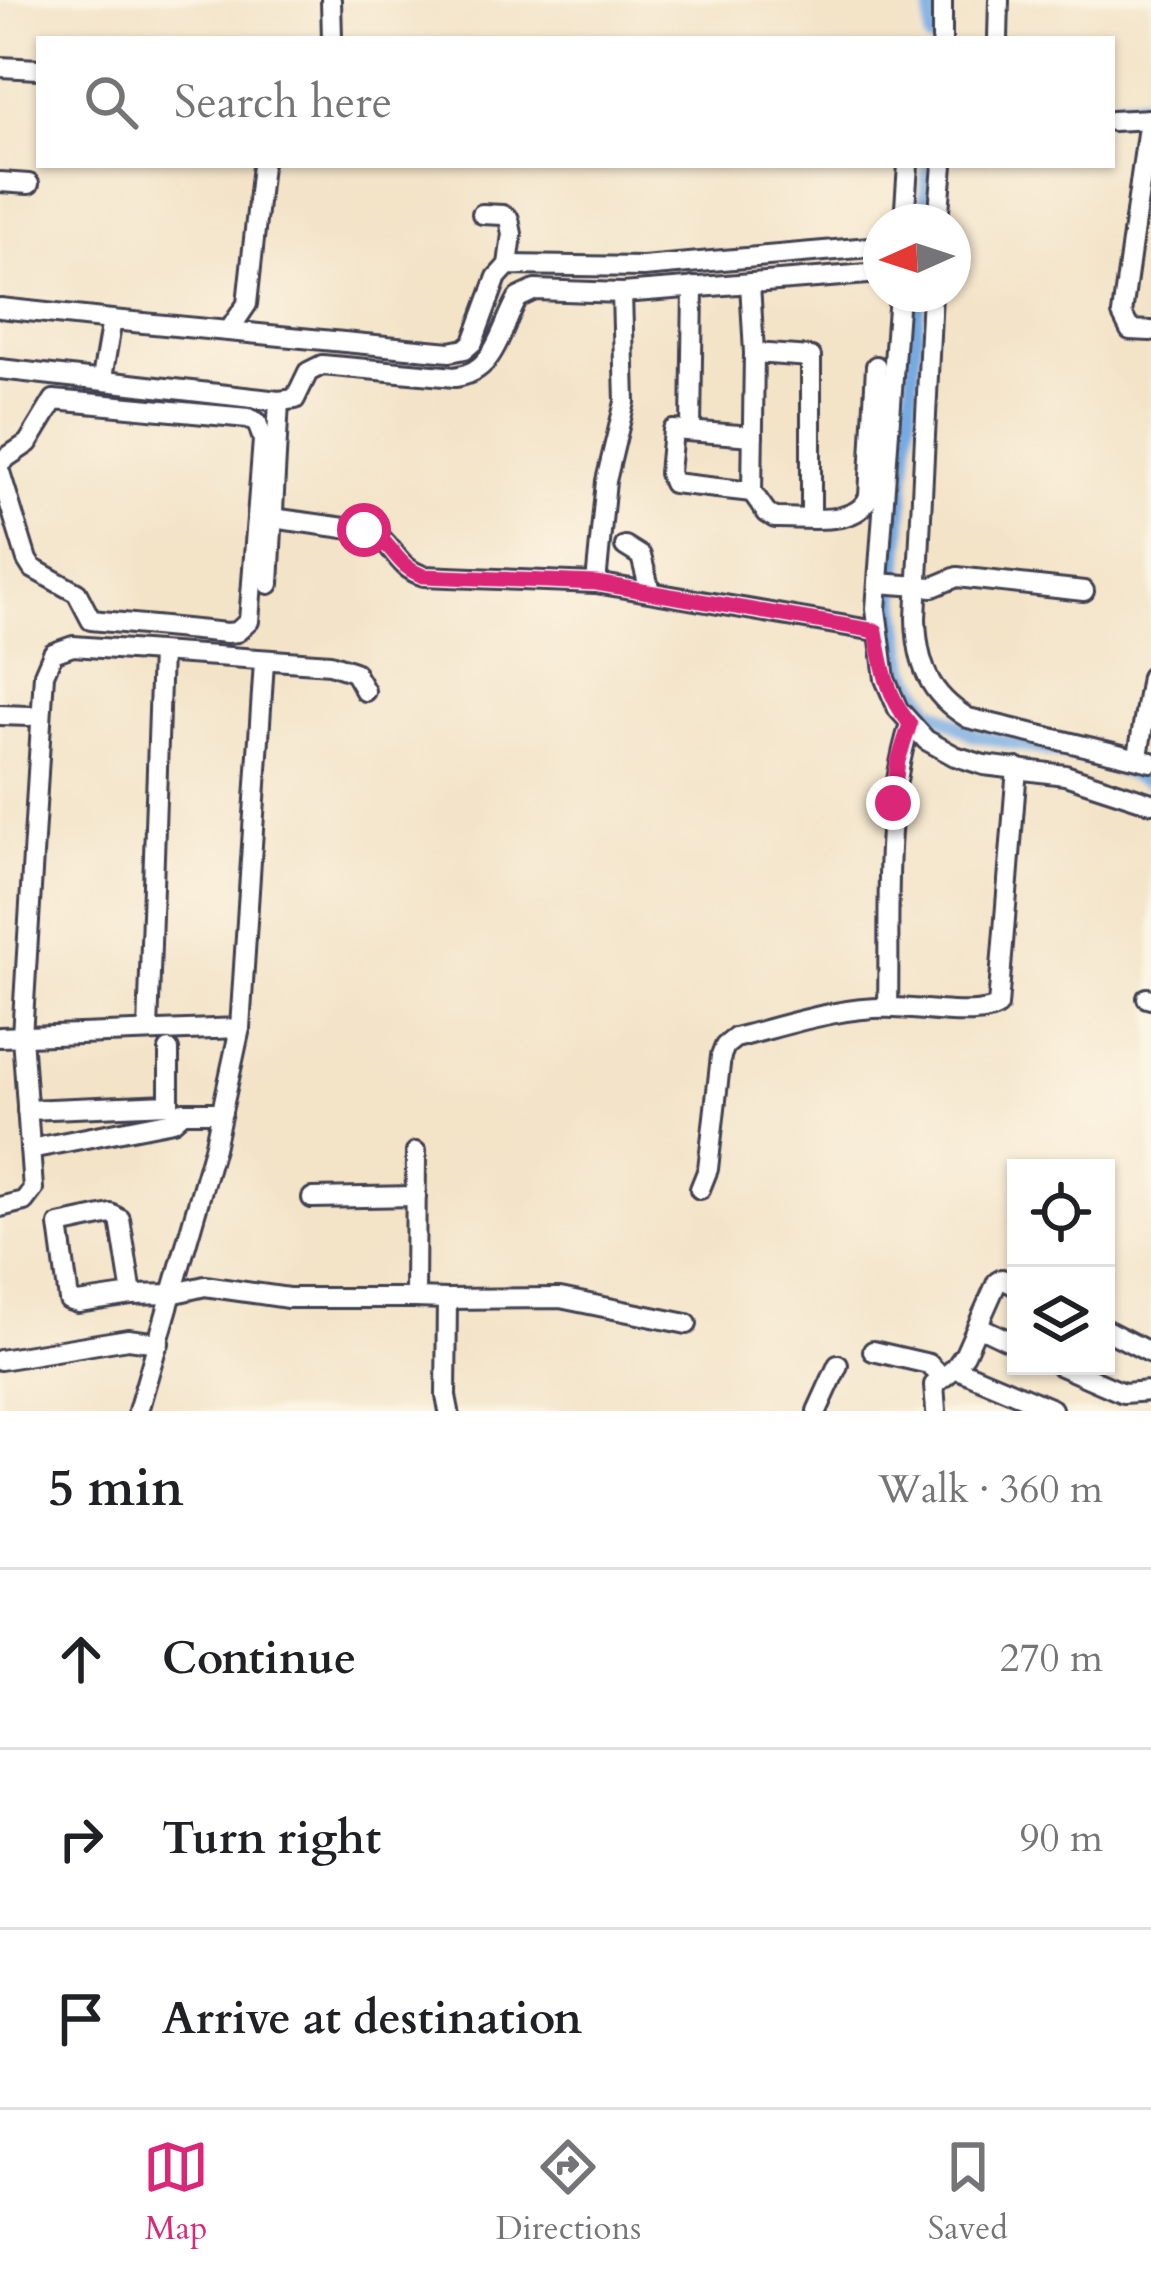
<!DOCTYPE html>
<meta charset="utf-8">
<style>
:root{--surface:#fff;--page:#f2f2f2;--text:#202124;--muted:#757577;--line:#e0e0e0;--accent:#db2777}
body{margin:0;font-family:Cardo,serif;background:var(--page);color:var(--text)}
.controls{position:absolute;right:36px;bottom:36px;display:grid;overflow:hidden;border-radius:0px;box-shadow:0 3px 9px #0004}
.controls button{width:108px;height:108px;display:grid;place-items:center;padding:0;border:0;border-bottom:3px solid var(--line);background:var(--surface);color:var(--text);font:60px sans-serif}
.compass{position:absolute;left:863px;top:204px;width:108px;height:108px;border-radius:50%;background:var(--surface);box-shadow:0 3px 9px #0004;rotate:267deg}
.stop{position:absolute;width:36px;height:36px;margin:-27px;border:9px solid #db2777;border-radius:50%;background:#fff}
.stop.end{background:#db2777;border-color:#fff;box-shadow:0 3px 12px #0008}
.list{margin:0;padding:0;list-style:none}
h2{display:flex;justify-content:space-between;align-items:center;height:156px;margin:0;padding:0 48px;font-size:51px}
h2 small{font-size:39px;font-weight:400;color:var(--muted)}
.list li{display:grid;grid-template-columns:78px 1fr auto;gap:36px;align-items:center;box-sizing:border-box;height:180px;padding:0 48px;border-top:3px solid var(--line)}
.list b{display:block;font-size:45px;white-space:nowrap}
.list em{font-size:39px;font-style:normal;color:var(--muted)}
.icon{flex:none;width:66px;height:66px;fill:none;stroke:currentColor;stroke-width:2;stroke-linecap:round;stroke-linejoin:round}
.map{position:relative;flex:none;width:1151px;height:1411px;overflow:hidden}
.search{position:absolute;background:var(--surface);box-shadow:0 3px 9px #0004;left:36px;right:36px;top:36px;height:132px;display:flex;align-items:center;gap:30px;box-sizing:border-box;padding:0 42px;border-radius:0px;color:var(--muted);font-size:45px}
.sheet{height:696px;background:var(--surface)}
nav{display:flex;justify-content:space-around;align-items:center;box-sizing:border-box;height:168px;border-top:3px solid var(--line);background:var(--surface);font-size:33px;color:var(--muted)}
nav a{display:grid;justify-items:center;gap:6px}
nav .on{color:var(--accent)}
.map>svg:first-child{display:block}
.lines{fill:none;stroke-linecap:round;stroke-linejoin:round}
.canal{stroke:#74aae2;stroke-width:14}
.river{stroke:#74aae2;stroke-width:24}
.minor-casing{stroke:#413f50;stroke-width:24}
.minor{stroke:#fff;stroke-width:18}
.route{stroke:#db2777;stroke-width:15}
</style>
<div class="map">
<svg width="1151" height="1411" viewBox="0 0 1151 1411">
<rect width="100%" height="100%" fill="#fcf5e5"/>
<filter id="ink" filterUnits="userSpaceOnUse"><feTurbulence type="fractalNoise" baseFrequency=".00833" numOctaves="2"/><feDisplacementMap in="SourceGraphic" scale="24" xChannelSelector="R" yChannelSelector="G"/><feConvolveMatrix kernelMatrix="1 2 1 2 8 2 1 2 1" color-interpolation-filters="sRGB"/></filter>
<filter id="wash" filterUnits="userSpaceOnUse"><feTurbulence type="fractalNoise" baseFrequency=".004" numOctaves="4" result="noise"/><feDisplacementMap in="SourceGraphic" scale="48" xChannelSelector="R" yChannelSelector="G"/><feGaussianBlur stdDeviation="2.7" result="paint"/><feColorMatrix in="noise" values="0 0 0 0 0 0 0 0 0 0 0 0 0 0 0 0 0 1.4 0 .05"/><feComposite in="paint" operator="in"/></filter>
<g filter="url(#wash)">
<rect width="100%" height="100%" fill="#f3e3c7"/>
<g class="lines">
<g class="canal">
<path d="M931 39 932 0"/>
<path d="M924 222 929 165"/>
<path d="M919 294 895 598 905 667 930 709 974 735 1095 759 1151 782"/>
</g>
<path class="river" d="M1112 110 1151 108"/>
</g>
</g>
<g filter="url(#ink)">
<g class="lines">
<g class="minor-casing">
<g id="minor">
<path d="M331 0 332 39"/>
<path d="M942 39V0"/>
<path d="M998 39 999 0"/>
<path d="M0 67 39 69"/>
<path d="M1149 119 1122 314 1130 330 1151 331"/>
<path d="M1112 121 1151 119"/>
<path d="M0 182 29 184"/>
<path d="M482 214 503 215 509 219 512 234 508 265"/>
<path d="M904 222 908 165"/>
<path d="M938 222 943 165"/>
<path d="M750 283 754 353 752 492 767 513 775 518C803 517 858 528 869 496L876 366"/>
<path d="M899 294 876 609 885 679 898 709 926 740 955 756 984 765 1065 775 1151 803"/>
<path d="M932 294 916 618C917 663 928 694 968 718L1151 762"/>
<path d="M0 308 112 320"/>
<path d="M230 329 247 304 262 165"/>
<path d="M754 353 811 357V517"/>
<path d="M0 369 279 401 295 399 308 372 322 365 455 377C496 372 500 329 518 298L535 290 622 293 881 273"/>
<path d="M102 378 112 320 450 352 465 349 473 342 497 277 508 265 643 267 881 246"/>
<path d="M691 429 693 287"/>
<path d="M0 462 28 443 54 400 248 418 257 422 263 440 249 621 237 632 227 633 91 620 77 593 32 568 27 560 0 472"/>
<path d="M752 492 673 483 669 473 673 430 753 436"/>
<path d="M272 518 374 532C395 547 397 568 424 576L596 583 876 631"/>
<path d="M625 546 641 556 650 591"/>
<path d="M596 583 606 481 625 402 622 293"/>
<path d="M878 583 933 587 957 577 1084 591"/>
<path d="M269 584 279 401"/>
<path d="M0 715 30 716"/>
<path d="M1138 756 1151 677"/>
<path d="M1147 998 1151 999"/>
<path d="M888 1007C890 914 882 813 910 724"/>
<path d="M148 1031 161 653"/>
<path d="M0 1037 240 1028 264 662"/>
<path d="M27 1110 169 1104V1050"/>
<path d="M30 1149 173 1121 183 1112H222"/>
<path d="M700 1189 708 1169 721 1056 725 1046 735 1038C787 1025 841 1006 894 1008 919 1008 979 1019 998 1006L1017 768"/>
<path d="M312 1198 416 1196"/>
<path d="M0 1207 24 1201 33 1189 22 1036 44 674 53 653 73 646 330 664 354 672 365 691"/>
<path d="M132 1295 120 1219 111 1214 59 1225 69 1300 78 1303 132 1295 171 1294 205 1286 288 1298H415L416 1152"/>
<path d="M415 1298 447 1299 446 1396 449 1411"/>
<path d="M447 1299 560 1298 687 1324"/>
<path d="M978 1326 1016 1344"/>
<path d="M1106 1330 1151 1353"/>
<path d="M873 1351 929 1364 941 1377"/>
<path d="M0 1360 128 1339 159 1343"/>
<path d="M1061 1366 1123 1393 1151 1391"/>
<path d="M955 1368 1052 1409"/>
<path d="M138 1411 214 1148 240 1028"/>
<path d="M817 1411 838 1365"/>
<path d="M936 1411 934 1385 955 1368 965 1354 997 1282 1002 1279 1016 1286"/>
</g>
</g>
<use href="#minor" class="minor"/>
</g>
</g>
<g class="lines" filter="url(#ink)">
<path class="route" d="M364 530C392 537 393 566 424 576L596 583 876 631C882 666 887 696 910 724L898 761 893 803"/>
</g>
</svg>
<div class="controls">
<button><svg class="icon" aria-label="locate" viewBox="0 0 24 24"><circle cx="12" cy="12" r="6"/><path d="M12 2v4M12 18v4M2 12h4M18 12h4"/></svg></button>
<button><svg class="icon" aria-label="layers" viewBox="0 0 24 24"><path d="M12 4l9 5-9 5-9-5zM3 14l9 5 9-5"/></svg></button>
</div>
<svg class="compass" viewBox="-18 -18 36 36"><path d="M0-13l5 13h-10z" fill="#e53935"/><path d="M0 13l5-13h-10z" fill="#757577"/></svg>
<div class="stop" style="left:364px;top:530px"></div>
<div class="stop end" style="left:893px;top:803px"></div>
<div class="search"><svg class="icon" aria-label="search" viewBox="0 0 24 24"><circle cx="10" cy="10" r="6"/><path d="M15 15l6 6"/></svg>Search here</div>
</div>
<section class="sheet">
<h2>5 min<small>Walk · 360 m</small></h2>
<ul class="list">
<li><svg class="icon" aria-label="ahead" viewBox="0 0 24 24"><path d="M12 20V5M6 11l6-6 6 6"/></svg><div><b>Continue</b></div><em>270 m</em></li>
<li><svg class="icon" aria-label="right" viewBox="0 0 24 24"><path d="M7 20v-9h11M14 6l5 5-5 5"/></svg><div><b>Turn right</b></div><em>90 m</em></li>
<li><svg class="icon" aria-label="arrive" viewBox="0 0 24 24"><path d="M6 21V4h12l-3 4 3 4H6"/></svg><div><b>Arrive at destination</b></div></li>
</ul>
</section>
<nav>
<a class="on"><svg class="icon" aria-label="map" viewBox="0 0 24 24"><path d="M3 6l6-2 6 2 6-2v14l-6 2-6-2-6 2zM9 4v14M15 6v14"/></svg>Map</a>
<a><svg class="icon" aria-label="directions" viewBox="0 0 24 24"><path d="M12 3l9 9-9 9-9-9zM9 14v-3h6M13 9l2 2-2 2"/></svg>Directions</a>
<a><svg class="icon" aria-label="saved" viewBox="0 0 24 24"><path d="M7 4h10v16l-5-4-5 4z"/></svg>Saved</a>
</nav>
